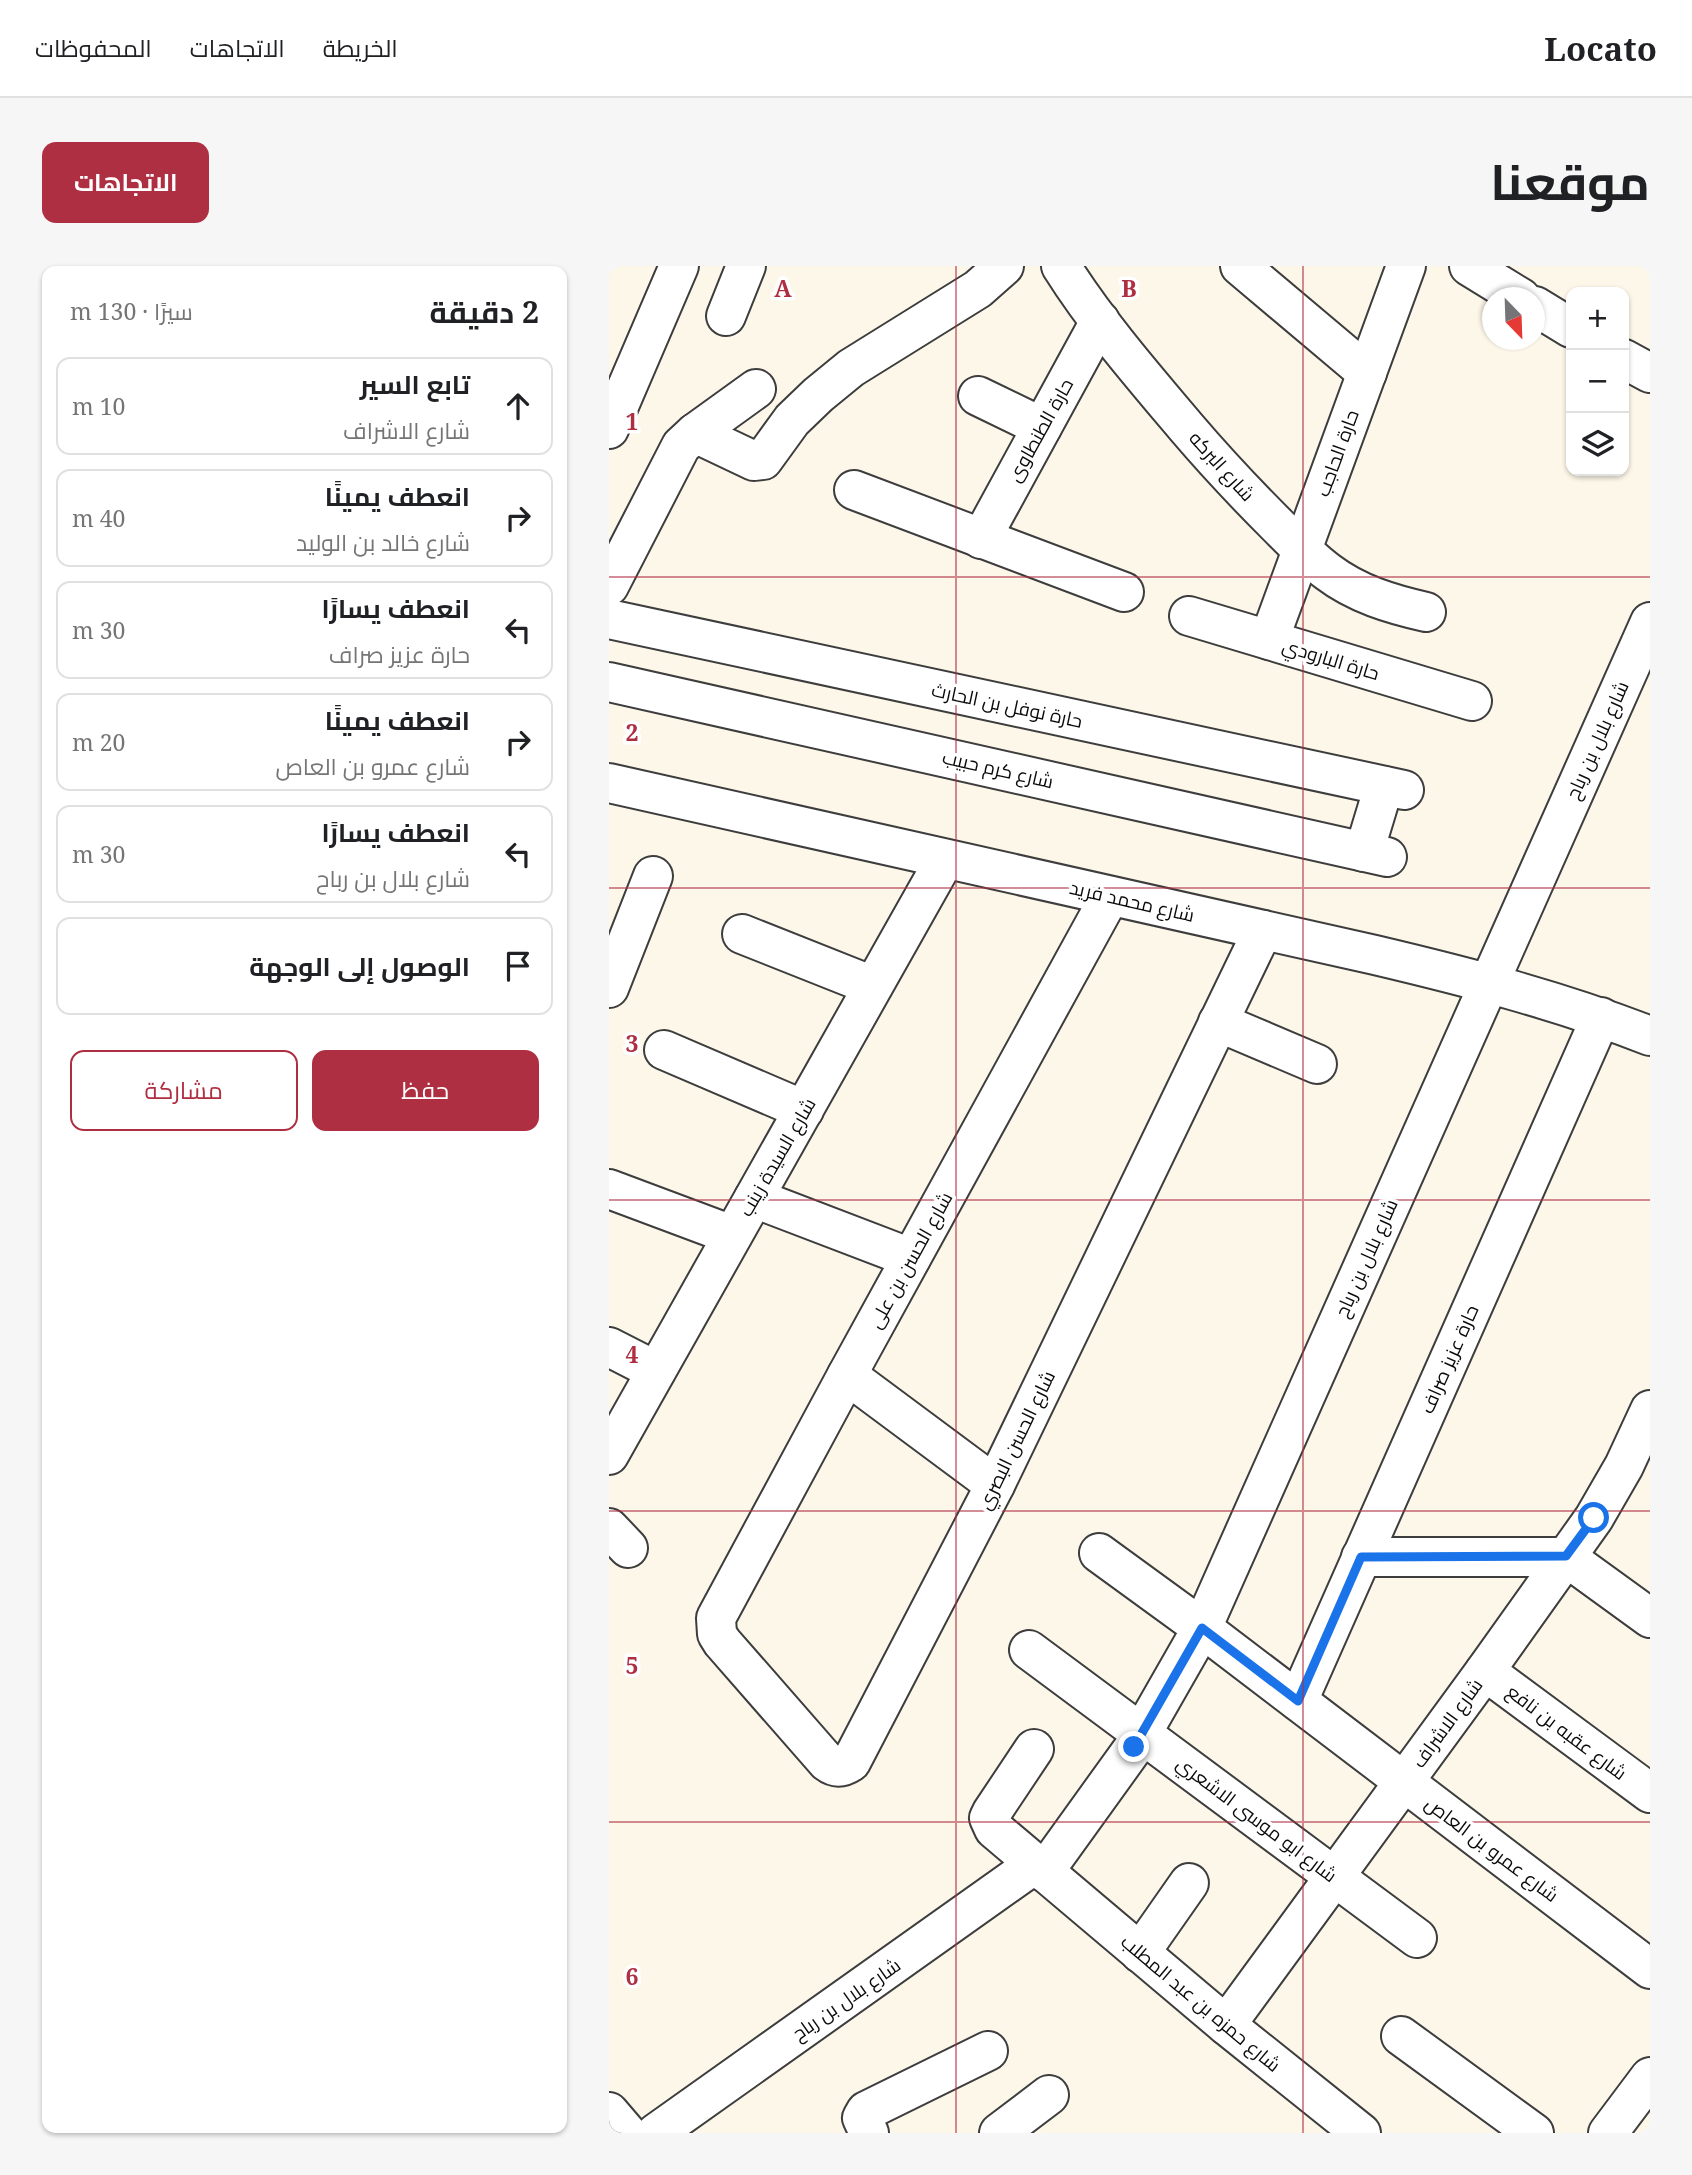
<!DOCTYPE html>
<html lang="ar">
<meta charset="utf-8">
<style>
:root{--surface:#fff;--page:#f6f6f6;--text:#202124;--muted:#757577;--line:#e0e0e0;--accent:#ae2f41}
body{margin:0;font-family:"Noto Serif",Cairo,serif;background:var(--page);color:var(--text);direction:rtl}
.controls{position:absolute;right:21px;top:21px;display:grid;overflow:hidden;border-radius:14px;box-shadow:0 2px 5px #0004}
.controls button{width:63px;height:63px;display:grid;place-items:center;padding:0;border:0;border-bottom:2px solid var(--line);background:var(--surface);color:var(--text);font:35px sans-serif}
.compass{position:absolute;left:873px;top:21px;width:63px;height:63px;border-radius:50%;background:var(--surface);box-shadow:0 2px 5px #0004;rotate:157deg}
.stop{position:absolute;width:21px;height:21px;margin:-16px;border:5px solid #1a73e8;border-radius:50%;background:#fff}
.stop.end{background:#1a73e8;border-color:#fff;box-shadow:0 2px 7px #0008}
.list{margin:0;padding:0;list-style:none}
h2{display:flex;justify-content:space-between;align-items:center;height:91px;margin:0;padding:0 28px;font-size:30px}
h2 small{font-size:23px;font-weight:400;color:var(--muted)}
.list li{display:grid;grid-template-columns:46px 1fr auto;gap:21px;align-items:center;box-sizing:border-box;height:98px;margin:0 14px 14px;padding:0 14px;border:2px solid var(--line);border-radius:14px}
.list b{display:block;font-size:26px;white-space:nowrap}
.list p{margin:0;font-size:23px;white-space:nowrap;color:var(--muted)}
.list em{font-size:23px;font-style:normal;color:var(--muted)}
.actions{display:flex;gap:14px;padding:21px 28px}
.actions a{flex:1;padding:16px 0;border:2px solid var(--accent);border-radius:14px;text-align:center;font-size:24px;color:var(--accent)}
.actions .main{background:var(--accent);color:#fff}
.icon{flex:none;width:38px;height:38px;fill:none;stroke:currentColor;stroke-width:2;stroke-linecap:round;stroke-linejoin:round}
.map{position:relative;flex:none;width:1041px;height:1867px;overflow:hidden;direction:ltr;border-radius:14px}
header{display:flex;align-items:center;gap:42px;box-sizing:border-box;height:98px;padding:0 35px;background:var(--surface);border-bottom:2px solid var(--line)}
header strong{font-size:33px}
nav{display:flex;gap:38px;margin-inline-start:auto;font-size:24px}
.intro{display:flex;align-items:center;justify-content:space-between;box-sizing:border-box;height:168px;padding:0 42px}
h1{margin:0;font-size:49px}
.button{padding:18px 32px;border-radius:14px;background:var(--accent);color:#fff;font-size:24px;font-weight:700}
main{display:flex;gap:42px;padding:0 42px}
aside{flex:1;background:var(--surface);border-radius:14px;box-shadow:0 2px 5px #0004}
.map>svg:first-child{display:block}
.lines{fill:none;stroke-linecap:round;stroke-linejoin:round}
.street-casing{stroke:#3d3d3d;stroke-width:42}
.street{stroke:#fff;stroke-width:38}
.route{stroke:#1a73e8;stroke-width:9}
.grid{fill:none;stroke:#ae2f41;stroke-width:2;stroke-opacity:0.55}
.labels{text-anchor:middle;dominant-baseline:central;stroke-width:7;stroke-linejoin:round;paint-order:stroke}
.street-label{font-size:19px;fill:#0a0a0a;stroke:#fff}
.grid-label{font-size:23px;text-anchor:middle;font-weight:bold;fill:#ae2f41;stroke:#fff;stroke-width:7;stroke-linejoin:round;paint-order:stroke}
</style>
<header>
<strong>Locato</strong>
<nav><a>الخريطة</a><a>الاتجاهات</a><a>المحفوظات</a></nav>
</header>
<div class="intro"><h1>موقعنا</h1><a class="button">الاتجاهات</a></div>
<main>
<div class="map">
<svg width="1041" height="1867" viewBox="0 0 1041 1867">
<rect width="100%" height="100%" fill="#fdf7e9"/>
<g class="lines">
<g class="street-casing">
<g id="street">
<path d="M452 0C488 57 533 109 577 161 606 195 636 227 668 259 684 275 700 292 719 306 748 328 782 338 817 346"/>
<path d="M631 0 758 107"/>
<path d="M860 0 912 32"/>
<path d="M926 40 962 62"/>
<path d="M117 50 137 0"/>
<path d="M1015 93 1041 107"/>
<path d="M369 130 433 161"/>
<path d="M0 163 70 0"/>
<path d="M86 167 145 195 154 194 183 154 209 129 242 102 369 23 395 0"/>
<path d="M245 224 515 326"/>
<path d="M372 273 491 55"/>
<path d="M0 320 72 180 86 167 147 123"/>
<path d="M580 350 863 435"/>
<path d="M0 353 795 524"/>
<path d="M660 374 797 0"/>
<path d="M0 416 778 591"/>
<path d="M0 517 766 689C859 711 952 735 1041 770"/>
<path d="M755 586 775 520"/>
<path d="M501 630 238 1109 107 1352 108 1368 113 1376 218 1496C227 1503 233 1502 242 1496L386 1219 654 664"/>
<path d="M133 668 264 720"/>
<path d="M0 722 44 610"/>
<path d="M609 756 708 798"/>
<path d="M55 784 195 844"/>
<path d="M0 923 123 969"/>
<path d="M145 932 302 992"/>
<path d="M0 1081 47 1105"/>
<path d="M238 1109 386 1219"/>
<path d="M0 1189 336 593"/>
<path d="M0 1262 19 1282"/>
<path d="M490 1287 593 1362 1041 1703"/>
<path d="M752 1291H957L1041 1352"/>
<path d="M420 1384 808 1672"/>
<path d="M876 1405 1041 1527"/>
<path d="M689 1435 992 751"/>
<path d="M425 1483 383 1546 380 1552 385 1563 617 1759 752 1867"/>
<path d="M435 1606 525 1481 593 1362 1041 356"/>
<path d="M531 1687 580 1617"/>
<path d="M617 1759 876 1405 985 1252 1015 1200 1041 1144"/>
<path d="M792 1770 925 1867"/>
<path d="M0 1846 18 1867"/>
<path d="M47 1867 426 1598"/>
<path d="M260 1867 253 1852 257 1845 379 1785"/>
<path d="M390 1867 440 1829"/>
<path d="M999 1867 1041 1811"/>
</g>
</g>
<use href="#street" class="street"/>
</g>
<g class="lines">
<path class="route" d="M525 1481 593 1362 689 1435 752 1291 957 1290 985 1252"/>
</g>
<path class="grid" d="M347 0V1867M694 0V1867M0 311H1041M0 622H1041M0 934H1041M0 1245H1041M0 1556H1041"/>
<g class="labels">
<g class="street-label">
<text transform="translate(431 164) rotate(-61)">حارة الطنطاوى</text>
<text transform="translate(728 187) rotate(-70)">حارة الحاجب</text>
<text transform="translate(613 200) rotate(48)">شارع البركه</text>
<text transform="translate(722 393) rotate(17)">حارة البارودي</text>
<text transform="translate(398 439) rotate(12)">حارة نوفل بن الحارث</text>
<text transform="translate(988 474) rotate(-66)">شارع بلال بن رباح</text>
<text transform="translate(389 503) rotate(13)">شارع كرم حبيب</text>
<text transform="translate(523 635) rotate(13)">شارع محمد فريد</text>
<text transform="translate(168 891) rotate(-60)">شارع السيدة زينب</text>
<text transform="translate(757 992) rotate(-66)">شارع بلال بن رباح</text>
<text transform="translate(301 994) rotate(-61)">شارع الحسن بن على</text>
<text transform="translate(840 1093) rotate(-66)">حارة عزيز صراف</text>
<text transform="translate(407 1174) rotate(-64)">شارع الحسن البصري</text>
<text transform="translate(838 1457) rotate(-54)">شارع الاشراف</text>
<text transform="translate(958 1466) rotate(37)">شارع عقبه بن نافع</text>
<text transform="translate(648 1553) rotate(37)">شارع ابو موسى الاشعري</text>
<text transform="translate(883 1583) rotate(37)">شارع عمرو بن العاص</text>
<text transform="translate(237 1733) rotate(-35)">شارع بلال بن رباح</text>
<text transform="translate(592 1737) rotate(40)">شارع حمزه بن عبد المطلب</text>
</g>
</g>
<g class="grid-label">
<text x="174" y="31">A</text>
<text x="520" y="31">B</text>
<text x="23" y="164">1</text>
<text x="23" y="475">2</text>
<text x="23" y="786">3</text>
<text x="23" y="1097">4</text>
<text x="23" y="1408">5</text>
<text x="23" y="1719">6</text>
</g>
</svg>
<div class="controls">
<button>+</button>
<button>−</button>
<button><svg class="icon" aria-label="layers" viewBox="0 0 24 24"><path d="M12 4l9 5-9 5-9-5zM3 14l9 5 9-5"/></svg></button>
</div>
<svg class="compass" viewBox="-18 -18 36 36"><path d="M0-13l5 13h-10z" fill="#e53935"/><path d="M0 13l5-13h-10z" fill="#757577"/></svg>
<div class="stop" style="left:985px;top:1252px"></div>
<div class="stop end" style="left:525px;top:1481px"></div>
</div>
<aside>
<h2>2 دقيقة<small>سيرًا · 130 m</small></h2>
<ul class="list">
<li><svg class="icon" aria-label="ahead" viewBox="0 0 24 24"><path d="M12 20V5M6 11l6-6 6 6"/></svg><div><b>تابع السير</b><p>شارع الاشراف</p></div><em>10 m</em></li>
<li><svg class="icon" aria-label="right" viewBox="0 0 24 24"><path d="M7 20v-9h11M14 6l5 5-5 5"/></svg><div><b>انعطف يمينًا</b><p>شارع خالد بن الوليد</p></div><em>40 m</em></li>
<li><svg class="icon" aria-label="left" viewBox="0 0 24 24"><path d="M17 20v-9H6M10 6l-5 5 5 5"/></svg><div><b>انعطف يسارًا</b><p>حارة عزيز صراف</p></div><em>30 m</em></li>
<li><svg class="icon" aria-label="right" viewBox="0 0 24 24"><path d="M7 20v-9h11M14 6l5 5-5 5"/></svg><div><b>انعطف يمينًا</b><p>شارع عمرو بن العاص</p></div><em>20 m</em></li>
<li><svg class="icon" aria-label="left" viewBox="0 0 24 24"><path d="M17 20v-9H6M10 6l-5 5 5 5"/></svg><div><b>انعطف يسارًا</b><p>شارع بلال بن رباح</p></div><em>30 m</em></li>
<li><svg class="icon" aria-label="arrive" viewBox="0 0 24 24"><path d="M6 21V4h12l-3 4 3 4H6"/></svg><div><b>الوصول إلى الوجهة</b></div></li>
</ul>
<div class="actions"><a class="main">حفظ</a><a>مشاركة</a></div>
</aside>
</main>
